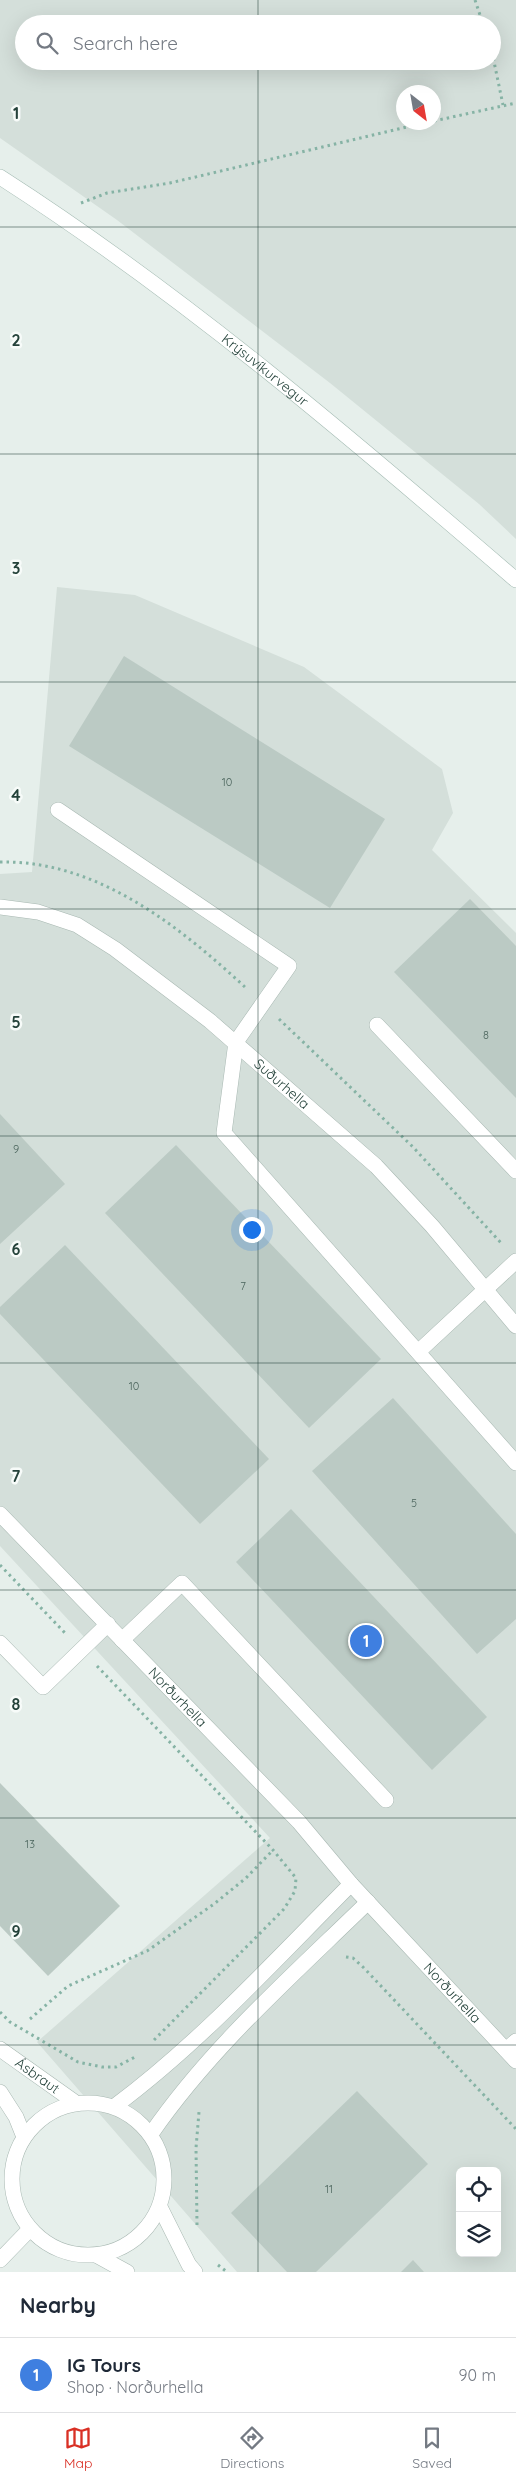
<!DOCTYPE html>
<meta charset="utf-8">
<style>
:root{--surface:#fff;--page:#f6f6f7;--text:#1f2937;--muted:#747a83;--line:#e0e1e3;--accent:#d93025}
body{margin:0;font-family:Quicksand,sans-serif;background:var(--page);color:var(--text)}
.controls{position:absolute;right:15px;bottom:15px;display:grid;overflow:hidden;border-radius:8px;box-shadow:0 5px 20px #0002}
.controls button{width:45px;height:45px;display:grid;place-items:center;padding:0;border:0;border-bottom:1px solid var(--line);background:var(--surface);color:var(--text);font:25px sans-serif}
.compass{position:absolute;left:396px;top:85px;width:45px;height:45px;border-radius:50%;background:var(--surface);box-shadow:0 5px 20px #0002;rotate:149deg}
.you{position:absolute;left:251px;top:1229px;width:18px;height:18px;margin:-12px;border:4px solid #fff;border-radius:50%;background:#1a73e8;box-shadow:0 0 0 8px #1a73e833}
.badge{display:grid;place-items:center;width:32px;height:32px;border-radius:50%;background:var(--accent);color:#fff;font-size:16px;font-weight:700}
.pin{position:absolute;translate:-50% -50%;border:2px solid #fff;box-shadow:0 1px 5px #0006}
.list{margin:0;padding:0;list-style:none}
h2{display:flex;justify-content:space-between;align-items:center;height:65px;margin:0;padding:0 20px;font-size:21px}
h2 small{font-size:16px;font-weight:400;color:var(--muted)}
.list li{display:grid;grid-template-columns:32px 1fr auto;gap:15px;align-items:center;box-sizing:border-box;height:75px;padding:0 20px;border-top:1px solid var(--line)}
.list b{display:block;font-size:19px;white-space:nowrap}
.list p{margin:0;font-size:16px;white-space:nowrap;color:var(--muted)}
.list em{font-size:16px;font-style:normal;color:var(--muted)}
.icon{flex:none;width:28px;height:28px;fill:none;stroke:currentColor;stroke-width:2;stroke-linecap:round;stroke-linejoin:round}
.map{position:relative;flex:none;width:516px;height:2272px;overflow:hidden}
.search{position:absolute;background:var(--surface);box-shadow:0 5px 20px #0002;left:15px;right:15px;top:15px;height:55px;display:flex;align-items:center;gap:12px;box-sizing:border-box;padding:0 18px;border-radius:28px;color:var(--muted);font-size:19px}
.sheet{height:140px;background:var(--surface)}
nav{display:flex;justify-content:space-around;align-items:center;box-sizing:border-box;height:70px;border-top:1px solid var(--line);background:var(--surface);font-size:14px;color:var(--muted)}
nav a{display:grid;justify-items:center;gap:2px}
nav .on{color:var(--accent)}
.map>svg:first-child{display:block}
.built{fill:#d4dfda;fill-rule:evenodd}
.building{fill:#bbcac4}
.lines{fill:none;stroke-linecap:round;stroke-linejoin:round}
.service-casing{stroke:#a8b8b2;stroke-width:16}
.minor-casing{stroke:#a8b8b2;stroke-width:16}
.tertiary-casing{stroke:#a8b8b2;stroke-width:16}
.secondary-casing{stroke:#a4bbb3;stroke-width:16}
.path{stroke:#86b3a5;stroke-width:3;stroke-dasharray:2.5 4;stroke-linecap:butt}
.service{stroke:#fff;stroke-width:15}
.minor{stroke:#fff;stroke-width:15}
.tertiary{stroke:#fff;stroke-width:15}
.secondary{stroke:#fff;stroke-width:15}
.grid{fill:none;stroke:#24423a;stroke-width:1;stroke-opacity:0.55}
.labels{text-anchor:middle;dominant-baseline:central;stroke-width:5;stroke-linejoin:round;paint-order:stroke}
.number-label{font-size:11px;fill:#4a645c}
.street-label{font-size:14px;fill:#24423a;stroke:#f7fbf9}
.grid-label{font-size:16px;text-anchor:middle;font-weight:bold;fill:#24423a;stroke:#f7fbf9;stroke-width:5;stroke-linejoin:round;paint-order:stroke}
</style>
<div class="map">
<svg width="516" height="2272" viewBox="0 0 516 2272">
<rect width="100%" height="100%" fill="#e6efeb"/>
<g class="built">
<path d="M0 0H516V539L479 504 330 383 117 220 0 138ZM24 24H492V61H24ZM404 92H434V122H404Z"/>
<path d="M57 587 135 595 304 667 442 769 453 813 432 850 516 933V2272H237L37 2042 270 1838 0 1546V874L32 872ZM460 2171H497V2253H460Z"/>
</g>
<g class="building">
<path d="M124 656 385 819 330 908 69 746Z"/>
<path d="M470 899 516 946V1098L394 972Z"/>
<path d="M0 1114 65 1184 0 1244Z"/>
<path d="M176 1145 381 1359 309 1428 105 1213Z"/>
<path d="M65 1245 269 1459 200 1524 0 1314V1307Z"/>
<path d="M393 1398 516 1534V1619L477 1654 312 1471Z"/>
<path d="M291 1509 487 1717 432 1770 236 1562Z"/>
<path d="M0 1783 120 1906 48 1976 0 1926Z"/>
<path d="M357 2091 428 2164 316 2272H287L231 2213Z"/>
<path d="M413 2260 424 2272H401Z"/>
</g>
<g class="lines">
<g class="service-casing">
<g id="service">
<path d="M58 810 289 966 236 1042 224 1133 516 1463"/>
<path d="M377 1025 516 1171"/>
<path d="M418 1352 516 1261"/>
<path d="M122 1640 182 1583 386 1800"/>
<path d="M0 1643 43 1687 108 1624"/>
<path d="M506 2050 516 2041"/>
</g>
</g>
<g class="minor-casing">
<g id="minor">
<path id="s1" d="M0 907 38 912 77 925 115 949 210 1021 376 1166 432 1226 516 1326"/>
<path id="s2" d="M0 1514 299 1822 351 1884 516 2061"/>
<path d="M115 2106C201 2042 275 1960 351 1884"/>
<path d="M151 2134C211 2047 292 1976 368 1902"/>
<path d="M0 2260 30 2229"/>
</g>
</g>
<g class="tertiary-casing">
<g id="tertiary">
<path id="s3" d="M0 2049 76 2103"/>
<path d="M0 2092 16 2117 24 2137"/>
<circle cx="88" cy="2179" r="76"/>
<path d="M160 2207 189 2265 195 2272"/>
<path d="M96 2255 127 2272"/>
</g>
</g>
<g class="secondary-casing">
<g id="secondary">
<path id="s4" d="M0 177C184 295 351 438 516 580"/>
</g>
</g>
<g class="path">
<path d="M475 0 483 24"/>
<path d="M492 52 503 105"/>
<path d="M434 121 516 103"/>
<path d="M81 203 107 193 170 183 428 122"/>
<path d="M0 862C96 860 178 925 246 988"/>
<path d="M279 1019 413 1147 502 1244"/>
<path d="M0 1565 65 1633"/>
<path d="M97 1666 273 1850 296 1878 295 1891 284 1909 153 2041"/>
<path d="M346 1957 353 1958 364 1968 516 2129"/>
<path d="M0 2012 10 2022 78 2062 102 2067H116L137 2056"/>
<path d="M30 2019 68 1986 147 1951 214 1904 246 1878 273 1850"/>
<path d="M197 2225 196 2148 199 2112"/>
<path d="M218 2265 227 2272"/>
</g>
<use href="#service" class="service"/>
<use href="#minor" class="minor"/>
<use href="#tertiary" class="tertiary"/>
<use href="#secondary" class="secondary"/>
</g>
<path class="grid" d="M258 0V24M258 61V2272M0 227H516M0 454H516M0 682H516M0 909H516M0 1136H516M0 1363H516M0 1590H516M0 1818H516M0 2045H516"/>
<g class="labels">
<g class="number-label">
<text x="227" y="782">10</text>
<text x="486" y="1035">8</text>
<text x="16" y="1149">9</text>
<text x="243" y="1286">7</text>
<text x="134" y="1386">10</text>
<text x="414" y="1503">5</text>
<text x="30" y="1844">13</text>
<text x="329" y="2189">11</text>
</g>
<g class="street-label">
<text stroke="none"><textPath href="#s4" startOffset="328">Krýsuvíkurvegur</textPath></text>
<text stroke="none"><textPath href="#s1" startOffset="339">Suðurhella</textPath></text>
<text stroke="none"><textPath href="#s2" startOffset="255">Norðurhella</textPath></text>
<text stroke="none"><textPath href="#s2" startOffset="659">Norðurhella</textPath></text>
<text stroke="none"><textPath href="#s3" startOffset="46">Ásbraut</textPath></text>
</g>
</g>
<g class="grid-label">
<text x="16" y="119">1</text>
<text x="16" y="346">2</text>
<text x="16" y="574">3</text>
<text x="16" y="801">4</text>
<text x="16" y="1028">5</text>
<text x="16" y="1255">6</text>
<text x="16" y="1482">7</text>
<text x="16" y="1710">8</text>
<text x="16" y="1937">9</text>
</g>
</svg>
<div class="controls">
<button><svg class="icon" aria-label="locate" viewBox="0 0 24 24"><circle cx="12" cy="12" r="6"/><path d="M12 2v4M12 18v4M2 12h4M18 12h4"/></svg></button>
<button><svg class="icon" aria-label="layers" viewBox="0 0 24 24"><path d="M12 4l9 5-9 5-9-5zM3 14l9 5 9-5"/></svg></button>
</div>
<svg class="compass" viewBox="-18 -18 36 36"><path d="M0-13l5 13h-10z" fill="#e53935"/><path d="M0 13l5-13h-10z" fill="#747a83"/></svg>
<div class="you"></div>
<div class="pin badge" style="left:366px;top:1641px;background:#3f7fe0">1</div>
<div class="search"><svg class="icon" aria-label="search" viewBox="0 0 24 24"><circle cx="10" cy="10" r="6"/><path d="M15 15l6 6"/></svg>Search here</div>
</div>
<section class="sheet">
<h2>Nearby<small></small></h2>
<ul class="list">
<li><span class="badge" style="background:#3f7fe0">1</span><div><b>IG Tours</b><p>Shop · Norðurhella</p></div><em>90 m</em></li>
</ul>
</section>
<nav>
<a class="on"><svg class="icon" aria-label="map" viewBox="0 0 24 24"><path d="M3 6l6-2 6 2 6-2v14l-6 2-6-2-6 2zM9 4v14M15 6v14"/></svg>Map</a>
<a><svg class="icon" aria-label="directions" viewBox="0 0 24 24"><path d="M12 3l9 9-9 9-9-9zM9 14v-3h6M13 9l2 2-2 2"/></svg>Directions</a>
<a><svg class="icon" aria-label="saved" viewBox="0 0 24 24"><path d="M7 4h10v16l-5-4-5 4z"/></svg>Saved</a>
</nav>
